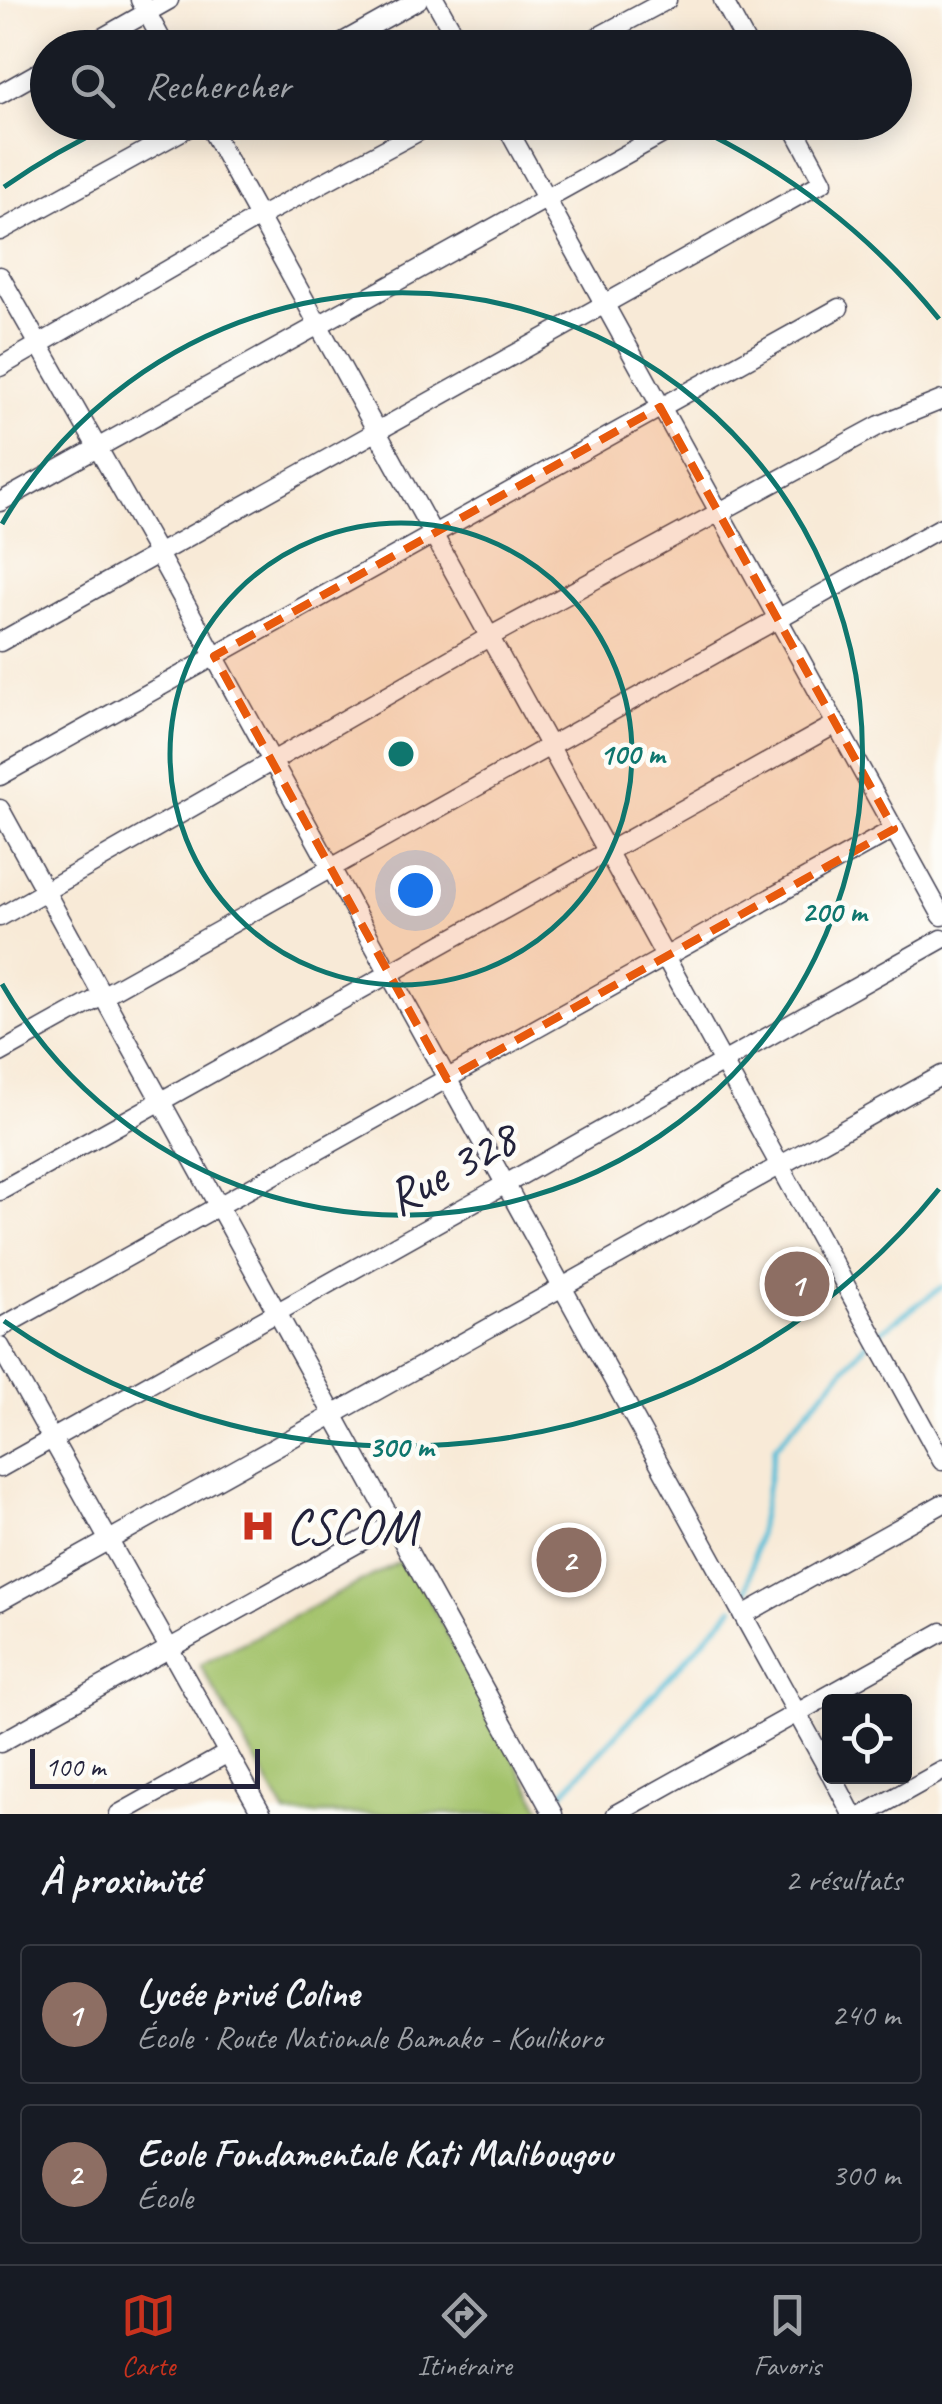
<!DOCTYPE html>
<html lang="fr">
<meta charset="utf-8">
<style>
:root{--surface:#171b24;--page:#242831;--text:#f1f3f6;--muted:#9ea1a6;--line:#363941;--accent:#c8321e}
body{margin:0;font-family:Caveat,sans-serif;background:var(--page);color:var(--text)}
.controls{position:absolute;right:30px;bottom:30px;display:grid;overflow:hidden;border-radius:10px;box-shadow:0 5px 25px #0003}
.controls button{width:90px;height:90px;display:grid;place-items:center;padding:0;border:0;border-bottom:2px solid var(--line);background:var(--surface);color:var(--text);font:50px sans-serif}
.scale{position:absolute;left:30px;bottom:25px;width:230px;box-sizing:border-box;padding-left:10px;border:5px solid #22223b;border-top:0;font-size:28px;line-height:35px;white-space:nowrap;color:#22223b;-webkit-text-stroke:8px #fdfcf7;paint-order:stroke}
.you{position:absolute;left:415px;top:890px;width:35px;height:35px;margin:-25px;border:8px solid #fff;border-radius:50%;background:#1a73e8;box-shadow:0 0 0 15px #1a73e833}
.badge{display:grid;place-items:center;width:65px;height:65px;border-radius:50%;background:var(--accent);color:#fff;font-size:32px;font-weight:700}
.pin{position:absolute;translate:-50% -50%;border:5px solid #fff;box-shadow:0 2px 10px #0006}
.list{margin:0;padding:0;list-style:none}
h2{display:flex;justify-content:space-between;align-items:center;height:130px;margin:0;padding:0 40px;font-size:42px}
h2 small{font-size:32px;font-weight:400;color:var(--muted)}
.list li{display:grid;grid-template-columns:65px 1fr auto;gap:30px;align-items:center;box-sizing:border-box;height:140px;margin:0 20px 20px;padding:0 20px;border:2px solid var(--line);border-radius:10px}
.list b{display:block;font-size:38px;white-space:nowrap}
.list p{margin:0;font-size:32px;white-space:nowrap;color:var(--muted)}
.list em{font-size:32px;font-style:normal;color:var(--muted)}
.icon{flex:none;width:55px;height:55px;fill:none;stroke:currentColor;stroke-width:2;stroke-linecap:round;stroke-linejoin:round}
.map{position:relative;flex:none;width:942px;height:1814px;overflow:hidden}
.search{position:absolute;background:var(--surface);box-shadow:0 5px 25px #0003;left:30px;right:30px;top:30px;height:110px;display:flex;align-items:center;gap:25px;box-sizing:border-box;padding:0 35px;border-radius:55px;color:var(--muted);font-size:38px}
.sheet{height:450px;background:var(--surface)}
nav{display:flex;justify-content:space-around;align-items:center;box-sizing:border-box;height:140px;border-top:2px solid var(--line);background:var(--surface);font-size:28px;color:var(--muted)}
nav a{display:grid;justify-items:center;gap:5px}
nav .on{color:var(--accent)}
.map>svg:first-child{display:block}
.green{fill:#a3c26a;stroke:#627252;stroke-width:2.5}
.lines{fill:none;stroke-linecap:round;stroke-linejoin:round}
.stream{stroke:#59bed7;stroke-width:5}
.minor-casing{stroke:#424052;stroke-width:21}
.minor{stroke:#fff;stroke-width:18}
.marked{fill:#e8590c;fill-opacity:0.2;stroke:#e8590c;stroke-width:8;stroke-dasharray:20 12;stroke-linejoin:round}
.ring{fill:none;stroke:#0f766e;stroke-width:5}
.labels{text-anchor:middle;dominant-baseline:central;stroke-width:9;stroke-linejoin:round;paint-order:stroke}
.street-label{font-size:50px;fill:#22223b;stroke:#fdfcf7}
.poi-label{font-size:50px;fill:#22223b;stroke:#fdfcf7;text-anchor:start}
.centre{fill:#0f766e;stroke:#fdfcf7;stroke-width:5}
.ring-label{font-size:30px;text-anchor:middle;font-weight:bold;fill:#0f766e;stroke:#fdfcf7;stroke-width:9;stroke-linejoin:round;paint-order:stroke}
</style>
<div class="map">
<svg width="942" height="1814" viewBox="0 0 942 1814">
<rect width="100%" height="100%" fill="#fdfcf7"/>
<filter id="ink" filterUnits="userSpaceOnUse"><feTurbulence type="fractalNoise" baseFrequency=".01" numOctaves="2"/><feDisplacementMap in="SourceGraphic" scale="20" xChannelSelector="R" yChannelSelector="G"/><feConvolveMatrix kernelMatrix="1 2 1 2 8 2 1 2 1" color-interpolation-filters="sRGB"/></filter>
<filter id="wash" filterUnits="userSpaceOnUse"><feTurbulence type="fractalNoise" baseFrequency=".0048" numOctaves="4" result="noise"/><feDisplacementMap in="SourceGraphic" scale="40" xChannelSelector="R" yChannelSelector="G"/><feGaussianBlur stdDeviation="2.25" result="paint"/><feColorMatrix in="noise" values="0 0 0 0 0 0 0 0 0 0 0 0 0 0 0 0 0 1.4 0 .05"/><feComposite in="paint" operator="in"/></filter>
<g filter="url(#wash)">
<rect width="100%" height="100%" fill="#f8ead7"/>
<path class="green" d="M407 1558 544 1814H286L200 1665Z"/>
<g class="lines">
<g class="stream">
<path d="M877 1334 942 1287"/>
<path d="M740 1600 747 1592 775 1447 869 1341"/>
<path d="M554 1802 733 1608"/>
</g>
</g>
</g>
<g filter="url(#ink)">
<g class="lines">
<g class="minor-casing">
<g id="minor">
<path d="M140 0 166 48"/>
<path d="M435 0 462 48"/>
<path d="M723 0 749 48"/>
<path d="M84 48 169 0"/>
<path d="M332 48 418 0"/>
<path d="M577 48 667 0"/>
<path d="M0 94 48 67"/>
<path d="M207 122 942 1461"/>
<path d="M504 122 942 916"/>
<path d="M0 231 198 122"/>
<path d="M0 276 158 554 830 1773"/>
<path d="M0 367 259 217 436 122"/>
<path d="M0 502 684 122"/>
<path d="M0 642 823 182 791 122"/>
<path d="M0 776 839 308"/>
<path d="M0 809 553 1814"/>
<path d="M0 917 489 637 880 425 942 400"/>
<path d="M0 1053 942 527"/>
<path d="M0 1191 836 724"/>
<path d="M0 1328 894 829"/>
<path d="M0 1346 262 1814"/>
<path d="M0 1468 942 939"/>
<path d="M0 1601 942 1075"/>
<path d="M743 1615 942 1504"/>
<path d="M0 1743 394 1523"/>
<path d="M832 1776 852 1814"/>
<path d="M119 1814 228 1753"/>
<path d="M616 1814 942 1632"/>
<path d="M865 1814 942 1771"/>
</g>
</g>
<use href="#minor" class="minor"/>
</g>
</g>
<path class="marked" d="M660 407 894 829 447 1079 214 656Z"/>
<g class="ring">
<circle cx="401" cy="754" r="231"/>
<path d="M2 524A461 461 0 1 1 2 984"/>
<path d="M939 1189A692 692 0 0 1 4 1321M4 187A692 692 0 0 1 114 124M688 124A692 692 0 0 1 939 319"/>
</g>
<defs>
<g id="hospital-bare" transform="scale(2.7)"><path d="M-5-5h3v3.5h4V-5h3V5h-3V1.5h-4V5h-3Z" fill="#c8321e" stroke="#fdfcf7" stroke-width="2.5" paint-order="stroke"/></g>
</defs>
<g fill-rule="evenodd">
<use href="#hospital-bare" x="258" y="1526"/>
</g>
<g class="labels">
<g class="street-label">
<text transform="translate(451 1168) rotate(-29)">Rue 328</text>
</g>
<g class="poi-label">
<text x="286" y="1526">CSCOM</text>
</g>
</g>
<circle cx="401" cy="754" r="15" class="centre"/>
<g class="ring-label">
<text x="632" y="764">100 m</text>
<text x="834" y="922">200 m</text>
<text x="401" y="1457">300 m</text>
</g>
</svg>
<div class="controls">
<button><svg class="icon" aria-label="locate" viewBox="0 0 24 24"><circle cx="12" cy="12" r="6"/><path d="M12 2v4M12 18v4M2 12h4M18 12h4"/></svg></button>
</div>
<div class="scale">100 m</div>
<div class="you"></div>
<div class="pin badge" style="left:797px;top:1284px;background:#8d6e63">1</div>
<div class="pin badge" style="left:569px;top:1560px;background:#8d6e63">2</div>
<div class="search"><svg class="icon" aria-label="search" viewBox="0 0 24 24"><circle cx="10" cy="10" r="6"/><path d="M15 15l6 6"/></svg>Rechercher</div>
</div>
<section class="sheet">
<h2>À proximité<small>2 résultats</small></h2>
<ul class="list">
<li><span class="badge" style="background:#8d6e63">1</span><div><b>Lycée privé Coline</b><p>École · Route Nationale Bamako - Koulikoro</p></div><em>240 m</em></li>
<li><span class="badge" style="background:#8d6e63">2</span><div><b>Ecole Fondamentale Kati Malibougou</b><p>École</p></div><em>300 m</em></li>
</ul>
</section>
<nav>
<a class="on"><svg class="icon" aria-label="map" viewBox="0 0 24 24"><path d="M3 6l6-2 6 2 6-2v14l-6 2-6-2-6 2zM9 4v14M15 6v14"/></svg>Carte</a>
<a><svg class="icon" aria-label="directions" viewBox="0 0 24 24"><path d="M12 3l9 9-9 9-9-9zM9 14v-3h6M13 9l2 2-2 2"/></svg>Itinéraire</a>
<a><svg class="icon" aria-label="saved" viewBox="0 0 24 24"><path d="M7 4h10v16l-5-4-5 4z"/></svg>Favoris</a>
</nav>
